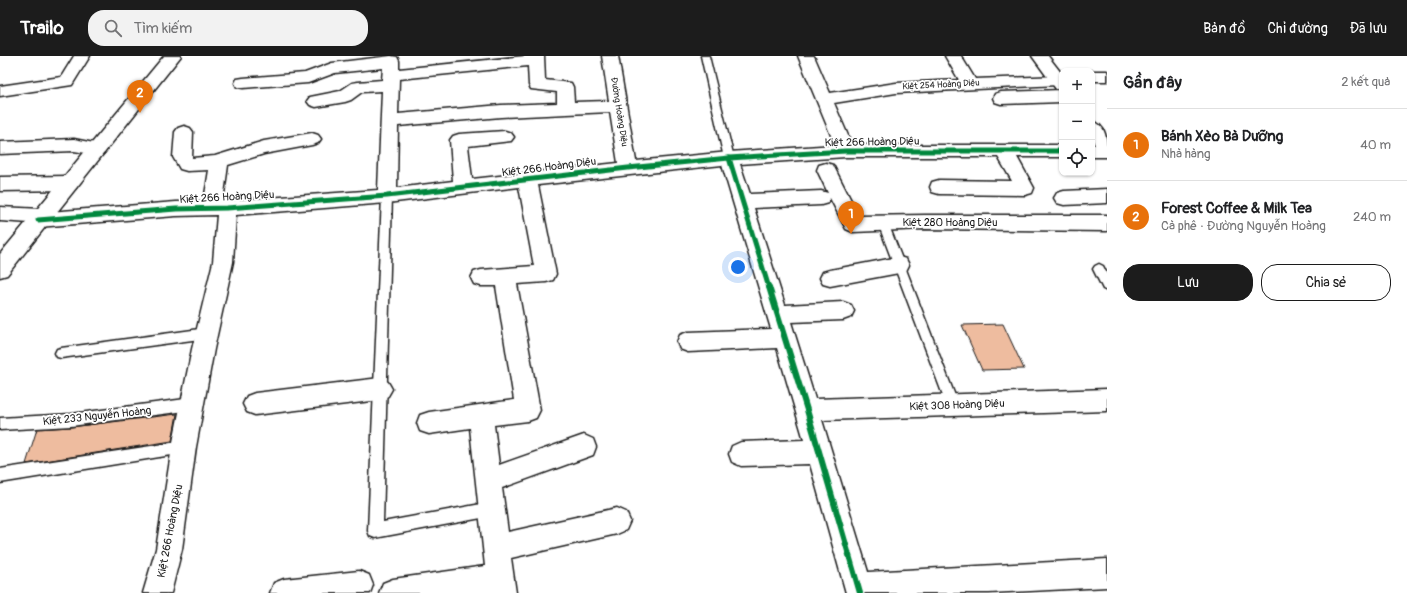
<!DOCTYPE html>
<html lang="vi">
<meta charset="utf-8">
<style>
:root{--surface:#fff;--page:#f2f2f2;--text:#202124;--muted:#757577;--line:#e0e0e0;--accent:#1c1c1c}
body{margin:0;font-family:Pangolin,sans-serif;background:var(--page);color:var(--text)}
.controls{position:absolute;right:12px;top:12px;display:grid;overflow:hidden;border-radius:8px;box-shadow:0 1px 3px #0004}
.controls button{width:36px;height:36px;display:grid;place-items:center;padding:0;border:0;border-bottom:1px solid var(--line);background:var(--surface);color:var(--text);font:20px sans-serif}
.you{position:absolute;left:738px;top:211px;width:14px;height:14px;margin:-10px;border:3px solid #fff;border-radius:50%;background:#1a73e8;box-shadow:0 0 0 6px #1a73e833}
.badge{display:grid;place-items:center;width:26px;height:26px;border-radius:50%;background:var(--accent);color:#fff;font-size:13px;font-weight:700}
.pin{position:absolute;translate:-50% -33px;filter:drop-shadow(0 1px 2px #0008)}
.pin::after{content:'';position:absolute;top:21px;width:14px;height:12px;background:inherit;clip-path:polygon(0 0,100% 0,50% 100%)}
.list{margin:0;padding:0;list-style:none}
h2{display:flex;justify-content:space-between;align-items:center;height:52px;margin:0;padding:0 16px;font-size:17px}
h2 small{font-size:13px;font-weight:400;color:var(--muted)}
.list li{display:grid;grid-template-columns:26px 1fr auto;gap:12px;align-items:center;box-sizing:border-box;height:72px;padding:0 16px;border-top:1px solid var(--line)}
.list b{display:block;font-size:15px;white-space:nowrap}
.list p{margin:0;font-size:13px;white-space:nowrap;color:var(--muted)}
.list em{font-size:13px;font-style:normal;color:var(--muted)}
.actions{display:flex;gap:8px;padding:12px 16px}
.actions a{flex:1;padding:9px 0;border:1px solid var(--accent);border-radius:16px;text-align:center;font-size:14px;color:var(--accent)}
.actions .main{background:var(--accent);color:#fff}
.icon{flex:none;width:22px;height:22px;fill:none;stroke:currentColor;stroke-width:2;stroke-linecap:round;stroke-linejoin:round}
.map{position:relative;flex:none;width:1107px;height:537px;overflow:hidden}
header{display:flex;align-items:center;gap:24px;box-sizing:border-box;height:56px;padding:0 20px;background:var(--accent);color:#fff}
header strong{font-size:19px}
nav{display:flex;gap:22px;margin-inline-start:auto;font-size:14px}
.search{width:280px;height:36px;background:var(--page);display:flex;align-items:center;gap:10px;box-sizing:border-box;padding:0 14px;border-radius:16px;color:var(--muted);font-size:15px}
main{display:flex}
aside{flex:1;background:var(--surface)}
.map>svg:first-child{display:block}
.building{fill:#eebc9f;stroke:#1c1c1c}
.lines{fill:none;stroke-linecap:round;stroke-linejoin:round}
.lane-casing{stroke:#1c1c1c;stroke-width:3}
.street-casing{stroke:#1c1c1c;stroke-width:3}
.secondary-casing{stroke:#1c1c1c;stroke-width:3}
.lane{fill:#fff;fill-rule:evenodd}
.street{fill:#fff;fill-rule:evenodd}
.secondary{fill:#fff;fill-rule:evenodd}
.cycleway-far1-casing{stroke:#fff;stroke-width:7}
.cycleway-casing{stroke:#fff;stroke-width:9}
.cycleway-far1{stroke:#00873e;stroke-width:5}
.cycleway{stroke:#00873e;stroke-width:6}
.labels{text-anchor:middle;dominant-baseline:central;stroke-width:3.5;stroke-linejoin:round;paint-order:stroke}
.far-street-label{font-size:9px;fill:#1c1c1c;stroke:#fff}
.street-label{font-size:11px;fill:#1c1c1c;stroke:#fff}
</style>
<header>
<strong>Trailo</strong>
<div class="search"><svg class="icon" aria-label="search" viewBox="0 0 24 24"><circle cx="10" cy="10" r="6"/><path d="M15 15l6 6"/></svg>Tìm kiếm</div>
<nav><a>Bản đồ</a><a>Chỉ đường</a><a>Đã lưu</a></nav>
</header>
<main>
<div class="map">
<svg width="1107" height="537" viewBox="0 0 1107 537">
<rect width="100%" height="100%" fill="#fff"/>
<filter id="ink" filterUnits="userSpaceOnUse"><feTurbulence type="fractalNoise" baseFrequency=".025" numOctaves="2"/><feDisplacementMap in="SourceGraphic" scale="8" xChannelSelector="R" yChannelSelector="G"/><feConvolveMatrix kernelMatrix="1 2 1 2 8 2 1 2 1" color-interpolation-filters="sRGB"/></filter>
<g filter="url(#ink)">
<g class="building">
<path d="M1003 268 1024 313 982 314 962 269Z"/>
<path d="M177 358 172 385 26 408 37 373 71 371Z"/>
</g>
<g class="lines">
<g class="lane-casing">
<g id="lane">
<path d="M701 0H709L734 102 729 106 724 102Z"/>
<path d="M387 136 391 137 392 140 383 466 492 446 497 448 499 453 497 458 492 460 375 482 370 480 368 475 382 140 383 137Z"/>
<path d="M883 163 887 164 888 167 959 350 958 354 953 356 948 354 947 350 878 167 879 164Z"/>
<path d="M1099 208 1103 210 1107 218V235L1103 233 1093 213 1095 210Z"/>
<path d="M207 272 211 273 213 277 211 281 207 282 61 302 57 301 55 297 57 293 61 292Z"/>
<path d="M193 342 198 344 199 348 198 352 193 354 71 370 0 374V362L71 358Z"/>
<path d="M184 385 189 386 191 391 189 396 184 397 0 427V413Z"/>
</g>
</g>
<g class="street-casing">
<g id="street">
<path d="M74 0H90L72 29 0 40V30L61 21Z"/>
<path d="M391 0 397 1 399 5V13L526 0H544L545 24 571 27 573 31 574 46 609 45 602 0H618L636 105 729 96 835 89 798 0H814L830 37 896 27 959 24 945 0H961L975 23 1062 20V28L1059 29 896 37 834 47 852 89H1062V101H1017L1034 132 1032 137 1025 139 939 138 932 136 930 131 932 126 939 124 1012 125 998 101H846L740 108 750 138 821 135 828 137 829 139 817 114 819 109 826 107 833 109 859 160 925 159H1107V175L925 173 853 176 846 173 830 142 828 147 821 149 754 152 785 249 843 246 851 249 854 255 851 261 843 264 791 266 815 343 1107 333V355L822 364 868 516 1107 503V531L989 537H846L810 408 741 410 732 406 729 398 732 390 741 386 804 384 777 292 688 296 680 293 677 286 680 279 688 276 771 273 722 109 538 129 556 218 553 224 546 226 517 228 540 354 536 362 528 365 494 369 499 409 584 379 593 383 596 391 593 399 502 432 508 476 617 452 626 456 630 465 626 474 617 478 511 502 516 537H379L383 527 393 523 485 510 470 372 429 378 420 375 417 367 420 359 429 356 514 344 496 230H481L474 228 471 222 474 216 481 214 534 210 519 131 387 147 236 159 233 206 214 293 196 391 182 493 171 537H143L156 493 172 391 192 293 213 206 217 159 176 160 38 171 31 169 30 167 0 165V151L42 153 49 156 176 146 204 145 209 114 187 115 180 113 173 101 175 76 178 72 184 70 190 72 193 76 192 102 215 100 264 85 312 77 318 79 321 83 318 87 312 89 264 98 228 109 223 145 378 134 382 35 362 36 351 44 345 46 316 51 310 49 307 45 310 41 340 35 352 27 358 26 382 24 383 12 335 17 308 27 243 32 237 31 235 27 237 23 243 22 305 17 332 7ZM528 10 529 29 531 33 557 36V47L501 49 398 58 399 23ZM610 56 618 107 472 123 468 90 511 85 514 81 511 77 505 75 459 78 453 80 450 84 453 125 397 132 398 70 501 61Z"/>
<path d="M1091 15H1107V25H1092Z"/>
<path d="M1062 34V46L1001 48 995 46 993 42 995 38 1001 36Z"/>
<path d="M74 83 104 89 107 93 104 97 98 99 74 95 0 98V86Z"/>
<rect x="1092" y="89" width="15" height="12"/>
<path d="M69 120 76 122 78 127 76 132 69 134 0 135V121Z"/>
<path d="M1107 133V147L1064 149 1057 147 1054 142 1057 137 1064 135Z"/>
<path d="M899 201 906 203 909 209 906 215 899 217 830 230 823 228 820 222 823 216 830 214Z"/>
<path d="M380 322 388 326 392 333 388 340 380 344 255 359 247 356 243 348 247 340 255 337Z"/>
<path d="M359 515 369 519 373 529 370 537H270L274 527 284 523Z"/>
</g>
</g>
<g class="secondary-casing">
<g id="secondary">
<path d="M164 0H181L7 219 0 221V198Z"/>
<path d="M1032 0H1048L1062 18V34L1056 33Z"/>
<path d="M1092 65C1107 69 1107 85 1107 98 1091 94 1092 79 1092 65Z"/>
</g>
</g>
<use href="#lane" class="lane"/>
<use href="#street" class="street"/>
<use href="#secondary" class="secondary"/>
<g class="cycleway-far1-casing">
<g id="cycleway-far1">
<path d="M729 102 769 232"/>
<path d="M38 164 176 153 227 152 387 140 628 112 729 102 846 95H1062"/>
</g>
</g>
<g class="cycleway-casing">
<path id="cycleway" d="M769 231 807 354 860 537"/>
</g>
<use href="#cycleway-far1" class="cycleway-far1"/>
<use href="#cycleway" class="cycleway"/>
</g>
</g>
<g class="labels">
<g class="far-street-label">
<text transform="translate(941 29) rotate(-3)">Kiệt 254 Hoàng Diệu</text>
<text transform="translate(619 56) rotate(81)">Đường Hoàng Diệu</text>
</g>
<g class="street-label">
<text transform="translate(872 86) rotate(-1)">Kiệt 266 Hoàng Diệu</text>
<text transform="translate(549 111) rotate(-7)">Kiệt 266 Hoàng Diệu</text>
<text transform="translate(227 141) rotate(-3)">Kiệt 266 Hoàng Diệu</text>
<text x="950" y="166">Kiệt 280 Hoàng Diệu</text>
<text transform="translate(957 349) rotate(-2)">Kiệt 308 Hoàng Diệu</text>
<text transform="translate(97 360) rotate(-6)">Kiệt 233 Nguyễn Hoàng</text>
<text transform="translate(170 475) rotate(-79)">Kiệt 266 Hoàng Diệu</text>
</g>
</g>
</svg>
<div class="controls">
<button>+</button>
<button>−</button>
<button><svg class="icon" aria-label="locate" viewBox="0 0 24 24"><circle cx="12" cy="12" r="6"/><path d="M12 2v4M12 18v4M2 12h4M18 12h4"/></svg></button>
</div>
<div class="you"></div>
<div class="pin badge" style="left:851px;top:178px;background:#e8710a">1</div>
<div class="pin badge" style="left:140px;top:57px;background:#e8710a">2</div>
</div>
<aside>
<h2>Gần đây<small>2 kết quả</small></h2>
<ul class="list">
<li><span class="badge" style="background:#e8710a">1</span><div><b>Bánh Xèo Bà Dưỡng</b><p>Nhà hàng</p></div><em>40 m</em></li>
<li><span class="badge" style="background:#e8710a">2</span><div><b>Forest Coffee &amp; Milk Tea</b><p>Cà phê · Đường Nguyễn Hoàng</p></div><em>240 m</em></li>
</ul>
<div class="actions"><a class="main">Lưu</a><a>Chia sẻ</a></div>
</aside>
</main>
